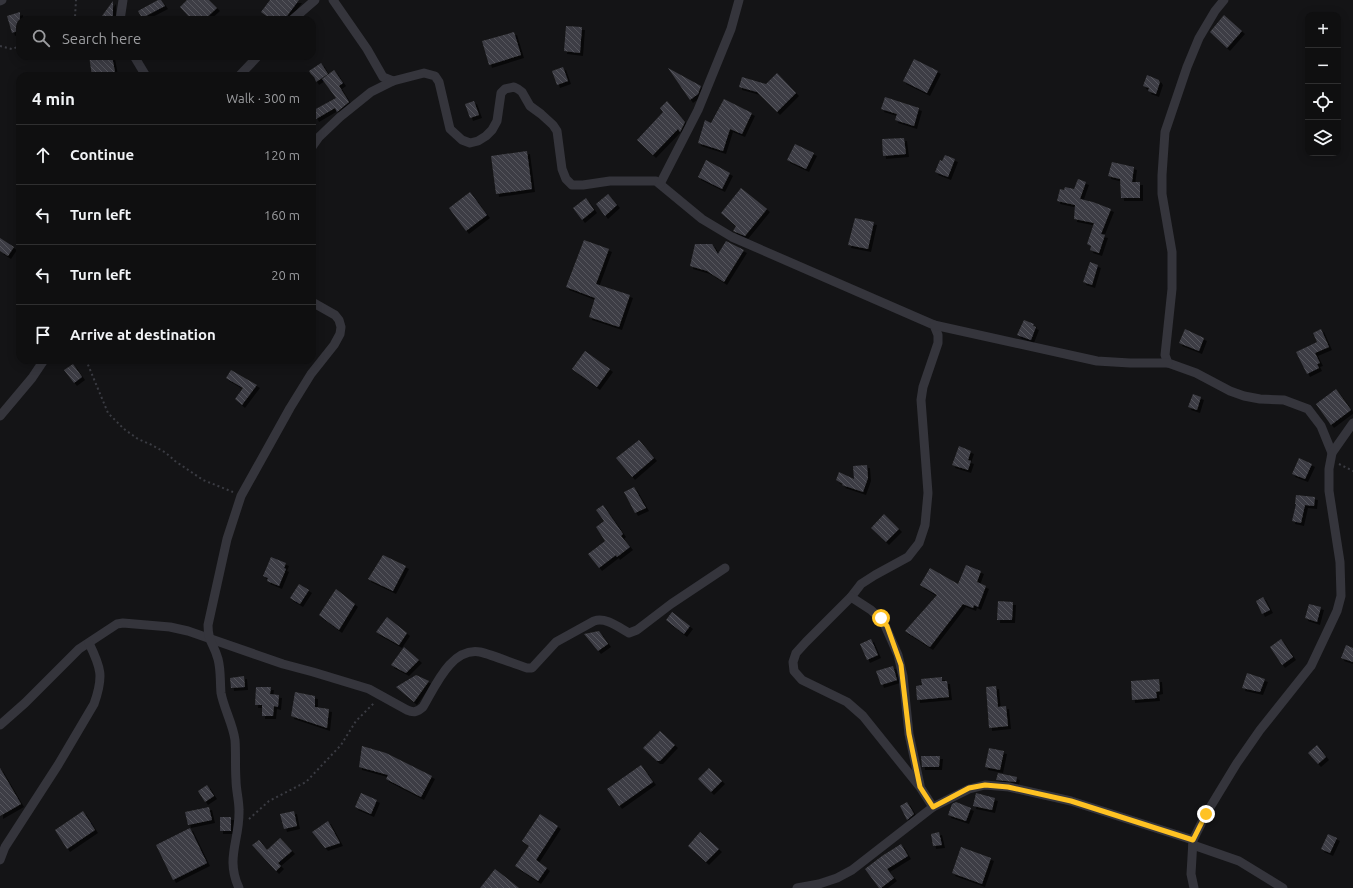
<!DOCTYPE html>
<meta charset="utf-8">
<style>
:root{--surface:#0f0f10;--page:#181819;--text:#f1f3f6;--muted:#9b9c9f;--line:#2f2f30}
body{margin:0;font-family:Ubuntu,sans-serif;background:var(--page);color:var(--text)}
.controls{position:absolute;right:12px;top:12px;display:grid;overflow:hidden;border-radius:8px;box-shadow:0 2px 10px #0003}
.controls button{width:36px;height:36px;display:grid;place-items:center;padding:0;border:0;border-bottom:1px solid var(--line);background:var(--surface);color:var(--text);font:20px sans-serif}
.stop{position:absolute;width:12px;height:12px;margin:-9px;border:3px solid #ffc223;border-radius:50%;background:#fff}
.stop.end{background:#ffc223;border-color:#fff;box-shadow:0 1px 4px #0008}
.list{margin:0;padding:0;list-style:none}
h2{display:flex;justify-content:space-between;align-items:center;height:52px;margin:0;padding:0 16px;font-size:17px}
h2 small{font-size:13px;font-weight:400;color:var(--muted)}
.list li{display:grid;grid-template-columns:26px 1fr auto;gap:12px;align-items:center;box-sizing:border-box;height:60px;padding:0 16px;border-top:1px solid var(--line)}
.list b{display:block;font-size:15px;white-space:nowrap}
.list em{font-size:13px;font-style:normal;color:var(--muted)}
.icon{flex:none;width:22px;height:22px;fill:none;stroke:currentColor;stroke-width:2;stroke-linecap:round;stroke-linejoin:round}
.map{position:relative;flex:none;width:1353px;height:888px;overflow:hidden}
.search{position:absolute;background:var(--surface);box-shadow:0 2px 10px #0003;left:16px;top:16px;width:300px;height:44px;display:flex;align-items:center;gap:10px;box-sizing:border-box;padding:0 14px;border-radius:12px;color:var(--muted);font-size:15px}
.panel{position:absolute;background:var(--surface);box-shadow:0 2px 10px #0003;left:16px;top:72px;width:300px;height:292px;border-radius:12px}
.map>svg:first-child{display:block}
.building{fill:url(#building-back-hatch);filter:url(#shadow)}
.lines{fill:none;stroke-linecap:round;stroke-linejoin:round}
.path{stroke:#3b3c43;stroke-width:2;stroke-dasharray:2 3;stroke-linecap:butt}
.street{stroke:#35353c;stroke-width:9}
.route{stroke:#ffc223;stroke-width:5}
</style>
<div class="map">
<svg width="1353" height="888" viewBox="0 0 1353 888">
<defs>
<pattern id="building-back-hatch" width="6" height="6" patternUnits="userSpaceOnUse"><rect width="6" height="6" fill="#3e3e44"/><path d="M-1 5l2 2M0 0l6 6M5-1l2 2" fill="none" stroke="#57575d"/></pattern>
<filter id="shadow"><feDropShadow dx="3" dy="3" stdDeviation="0" flood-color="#0009"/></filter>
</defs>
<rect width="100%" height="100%" fill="#141416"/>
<g class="building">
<path d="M158 0H161L165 6 142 18 138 11Z"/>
<path d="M187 0H209L217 8 204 20H192L180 7Z"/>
<path d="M270 0H299L284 20H272L261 12Z"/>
<path d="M113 1V20H99Z"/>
<path d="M20 12V30L12 33 7 16Z"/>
<path d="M1224 15 1242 31 1227 48 1210 32Z"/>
<path d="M566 26 582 27 580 53 564 51Z"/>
<path d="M514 32 521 55 489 65 482 41Z"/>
<path d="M89 56H112L115 72 92 76Z"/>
<path d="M914 59 938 71 927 93 903 81Z"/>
<path d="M321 63 328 74 316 82 309 71Z"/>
<path d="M563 67 568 81 557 85 552 71Z"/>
<path d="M668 68 701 86 698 94 690 100Z"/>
<path d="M334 70 343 83 339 86 349 102 337 112 335 108 316 119 312 111 336 98 322 79Z"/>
<path d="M777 73 796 93 777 112 757 92 739 87 742 77 766 84Z"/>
<path d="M1147 75 1159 80V81L1160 82 1156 94 1148 91 1149 88 1143 86Z"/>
<path d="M885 97 919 108 914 126 895 120 897 114 881 109Z"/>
<path d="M724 99 752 113 742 134 730 129 723 151 698 143 705 120 711 123Z"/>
<path d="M474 101 479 115 470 118 465 104Z"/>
<path d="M667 101 685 122 680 132 678 129 653 155 637 140 663 112 660 108Z"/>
<path d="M904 138 906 154 883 156 882 139Z"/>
<path d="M795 144 814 153 806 169 787 160Z"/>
<path d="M527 151 532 189 496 194 491 156Z"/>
<path d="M945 155 955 159 948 177 935 172 940 160 942 161Z"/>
<path d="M706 160 730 173 722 189 698 177Z"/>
<path d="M1112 162 1134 167 1132 182H1140V198H1121L1120 179 1108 176Z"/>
<path d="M1078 179 1086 182 1080 199 1093 202 1111 209 1101 234 1105 235 1099 253 1090 250 1091 246 1087 244 1094 223 1074 219 1075 205 1057 201 1060 189 1064 190 1065 187 1074 189Z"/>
<path d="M741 188 767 209 745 236 733 231 736 226 721 213Z"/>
<path d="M470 192 487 215 466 231 449 208Z"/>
<path d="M608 194 617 205 605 216 596 204Z"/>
<path d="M586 198 594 210 582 220 573 208Z"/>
<path d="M855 218 874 222 868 249 848 245Z"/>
<path d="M0 238 14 247 8 256 0 251Z"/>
<path d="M584 240 609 249 596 284 630 295 619 327 589 317 595 298 566 287Z"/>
<path d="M726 241 744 250 724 282 707 271 690 266 695 244H712L718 254Z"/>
<path d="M1090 262 1098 265 1092 285 1083 282Z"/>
<path d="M1024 320 1034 324 1033 326 1036 327 1031 340 1017 335Z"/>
<path d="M1185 329 1204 338 1199 351 1179 343Z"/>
<path d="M1321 329 1329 347 1315 353 1320 363 1317 364 1319 368 1307 374 1296 352 1317 342 1313 333Z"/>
<path d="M585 351 610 369 597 387 572 369Z"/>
<path d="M73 364 82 377 74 383 64 370Z"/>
<path d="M231 370 257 385 242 405 235 399 243 388 226 378Z"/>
<path d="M1336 389 1351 410 1331 425 1316 404Z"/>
<path d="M1193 394 1201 397 1197 410 1188 407Z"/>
<path d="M639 440 654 458 632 477 616 458Z"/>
<path d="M959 446 971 451 968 460 971 461 968 470 952 465Z"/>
<path d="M1299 458 1312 464 1305 479 1292 474Z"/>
<path d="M867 465 868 478 863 492 842 485 843 484 836 480 839 472 854 479 853 466Z"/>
<path d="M634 487 646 508 635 513 624 492Z"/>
<path d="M1296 495 1315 497 1314 506 1305 505 1301 523 1292 521 1296 504H1295Z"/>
<path d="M603 505 623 534 621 536 630 547 617 557 616 555 599 568 588 554 605 541 596 527 604 521 596 510Z"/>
<path d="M884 514 899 529 886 542 871 528Z"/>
<path d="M383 555 406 566 393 591 368 579Z"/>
<path d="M271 557 286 563 284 568 286 569 279 586 267 581 268 578 263 576Z"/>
<path d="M966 565 981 571 977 582 986 586 978 607 974 605 973 608 963 604 930 647 905 631 937 595 920 585 930 568 958 584Z"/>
<path d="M299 584 309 590 300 604 290 598Z"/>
<path d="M336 589 355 604 339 630 319 615Z"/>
<path d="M1263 597 1270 610 1262 614 1256 601Z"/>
<path d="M998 601 1013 602 1012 620H997Z"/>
<path d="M1309 604 1321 607 1317 622 1305 618Z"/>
<path d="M672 612 690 626 684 634 666 620Z"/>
<path d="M387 617 407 633 399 645 376 632Z"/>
<path d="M599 631 608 644 598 651 584 634Z"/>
<path d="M871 639 878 655 867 660 860 644Z"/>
<path d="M1281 639 1293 657 1282 665 1270 647Z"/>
<path d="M1346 645 1353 648V662L1341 658Z"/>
<path d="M404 647 419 660 406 673 391 665Z"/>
<path d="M893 666 897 680 881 685 876 671Z"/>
<path d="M1247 673 1265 679 1260 692 1242 688Z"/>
<path d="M416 675 429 681 414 702 396 687Z"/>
<path d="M244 676 245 687 231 688 230 678Z"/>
<path d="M942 677V681H947L949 697 917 700 916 686 922 685 921 679Z"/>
<path d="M1159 679 1160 691 1156 692 1157 698 1132 700 1131 681Z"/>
<path d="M996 686 998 707 1006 706 1008 726 989 728 986 687Z"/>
<path d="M256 687H271L270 694 279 695 278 707 274 706 273 716H262V705H255Z"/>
<path d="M295 692 315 696V707L329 709 327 728 291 716Z"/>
<path d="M660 731 675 745 660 761H657L643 748Z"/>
<path d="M1317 745 1326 757 1318 764 1308 753Z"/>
<path d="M362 746 386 753 432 776 421 797 386 779 388 775 359 767Z"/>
<path d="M989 748 1004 751 1000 770 985 767Z"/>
<path d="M921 756H940L939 767H922Z"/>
<path d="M641 765 653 782 619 806 607 789Z"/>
<path d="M0 768 21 804 0 816Z"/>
<path d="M709 768 722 781 711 792 698 779Z"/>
<path d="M998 773 1017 777 1016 782 996 780Z"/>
<path d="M207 785 214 796 205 802 198 791Z"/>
<path d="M361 793 377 800 371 814 355 807Z"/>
<path d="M976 793 995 798 992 810 973 806Z"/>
<path d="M907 802 914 814 907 820 900 806Z"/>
<path d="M956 802 971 808 966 821 948 815 952 804Z"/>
<path d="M209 807 212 820 188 825 185 812Z"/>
<path d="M83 811 95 830 67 849 55 830Z"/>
<path d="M294 811 297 826 284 829 280 814Z"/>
<path d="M540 814 558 826 536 860 547 868 538 881 515 866 529 846 522 841Z"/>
<rect x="220" y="817" width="11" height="14"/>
<path d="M328 821 340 843 325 848 312 832Z"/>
<path d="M190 828 207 863 173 880 156 845Z"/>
<path d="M700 832 719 849 706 862 688 846Z"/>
<path d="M939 832 942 845 933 846 931 834Z"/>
<path d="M1328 834 1337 838 1330 853 1321 849Z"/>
<path d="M280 838 292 851 278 863 281 866 276 871 252 845 259 840 267 850Z"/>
<path d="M901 844 908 856 887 869 894 878 881 888H879L865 869 882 856Z"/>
<path d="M961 847 991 858 982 884 952 873Z"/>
<path d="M495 869 504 876 519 888H480Z"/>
</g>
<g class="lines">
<g class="path">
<path d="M72 20 75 17 76 0"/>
<path d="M0 46 12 49 20 46"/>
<path d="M86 360 108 413 124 429 138 439 152 445 166 453 175 461 203 480 233 492"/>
<path d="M1339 464 1353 471"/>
<path d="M249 819 269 801 306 782 341 745 356 721 375 702"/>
</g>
<g class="street">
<path d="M333 0 367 49 383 77 393 81"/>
<path d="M1224 0 1215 11 1199 38 1187 67 1165 132 1162 175V194L1172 252V289L1165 355 1168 363 1171 364 1196 373 1230 391 1244 396 1260 399 1284 400 1308 409 1321 426 1332 453"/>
<path d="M0 1 2 0"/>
<path d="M120 20 123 0"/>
<path d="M292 20 315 0"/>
<path d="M134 56 146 76"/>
<path d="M239 76 258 56"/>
<path d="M312 147 319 137 340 117 371 92 393 81 424 73 435 76 439 82 450 129 462 140 470 143 478 141 486 136 492 130 497 121 501 93 505 89 514 87 518 89 522 92 530 106 541 114 553 125 557 131 562 169 566 179 572 185H583L610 181H656L702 219 732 237 934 325 938 335V343L923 387 921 400 928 493 925 525 919 543 908 557 875 575 861 584 851 597 806 642 796 653 793 662 794 671 802 680 847 702 863 716 920 787 933 807"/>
<path d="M660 184 698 110 731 29 739 0"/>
<path d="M934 325 1097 361 1130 363H1168"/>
<path d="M0 416 32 378 44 360"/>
<path d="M851 597 871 610 883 621 898 655 903 676 909 734 920 785"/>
<path d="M0 725 25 703 79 649 117 624 123 623 170 627 188 631 283 664 313 672 369 689 407 710C414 713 417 712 423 707 435 687 451 647 480 652 493 655 514 664 527 668H532L556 642 594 621C606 617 618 627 629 633L637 630 671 604 725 568"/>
<path d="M1193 845 1239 861 1283 888"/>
<path d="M0 860 5 847 58 765 94 704C104 676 101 668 89 643"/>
<path d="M239 888C225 858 240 840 239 810 239 800 236 790 236 780 235 767 236 753 235 740 233 724 224 709 221 693 220 682 221 670 218 659 214 644 208 642 208 625L227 539 241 496 290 408 311 374 334 345 340 334 341 327 339 320 335 315 312 302"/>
<path d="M797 888 819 884 837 878 852 870 933 807 969 789 985 785 1009 787 1071 801 1193 840"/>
<path d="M1194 888 1191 874 1193 840 1206 814 1237 763 1260 730 1311 666 1337 611 1341 596 1340 562 1329 491V469L1332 453 1353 423"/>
</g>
</g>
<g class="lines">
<path class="route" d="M881 618 887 626 901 665 909 734 920 787 933 807 969 788 985 785 1008 787 1071 801 1193 840 1206 814"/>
</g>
</svg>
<div class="controls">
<button>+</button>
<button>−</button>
<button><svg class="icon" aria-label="locate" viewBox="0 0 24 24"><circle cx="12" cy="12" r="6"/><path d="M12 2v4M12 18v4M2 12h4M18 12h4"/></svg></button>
<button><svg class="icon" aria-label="layers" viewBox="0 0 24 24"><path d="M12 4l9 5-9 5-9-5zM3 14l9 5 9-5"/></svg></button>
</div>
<div class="stop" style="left:881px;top:618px"></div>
<div class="stop end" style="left:1206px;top:814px"></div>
<div class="search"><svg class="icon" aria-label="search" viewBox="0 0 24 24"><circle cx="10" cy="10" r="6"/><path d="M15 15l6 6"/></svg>Search here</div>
<section class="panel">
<h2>4 min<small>Walk · 300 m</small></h2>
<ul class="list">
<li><svg class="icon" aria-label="ahead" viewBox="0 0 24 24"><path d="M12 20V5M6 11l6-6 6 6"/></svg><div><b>Continue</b></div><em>120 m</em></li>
<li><svg class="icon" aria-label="left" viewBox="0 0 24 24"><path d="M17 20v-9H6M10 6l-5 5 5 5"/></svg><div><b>Turn left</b></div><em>160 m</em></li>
<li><svg class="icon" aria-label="left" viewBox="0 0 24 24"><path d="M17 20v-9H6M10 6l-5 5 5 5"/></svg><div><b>Turn left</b></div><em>20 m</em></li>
<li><svg class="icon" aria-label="arrive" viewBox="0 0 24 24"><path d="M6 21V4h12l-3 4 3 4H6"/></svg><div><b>Arrive at destination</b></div></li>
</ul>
</section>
</div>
